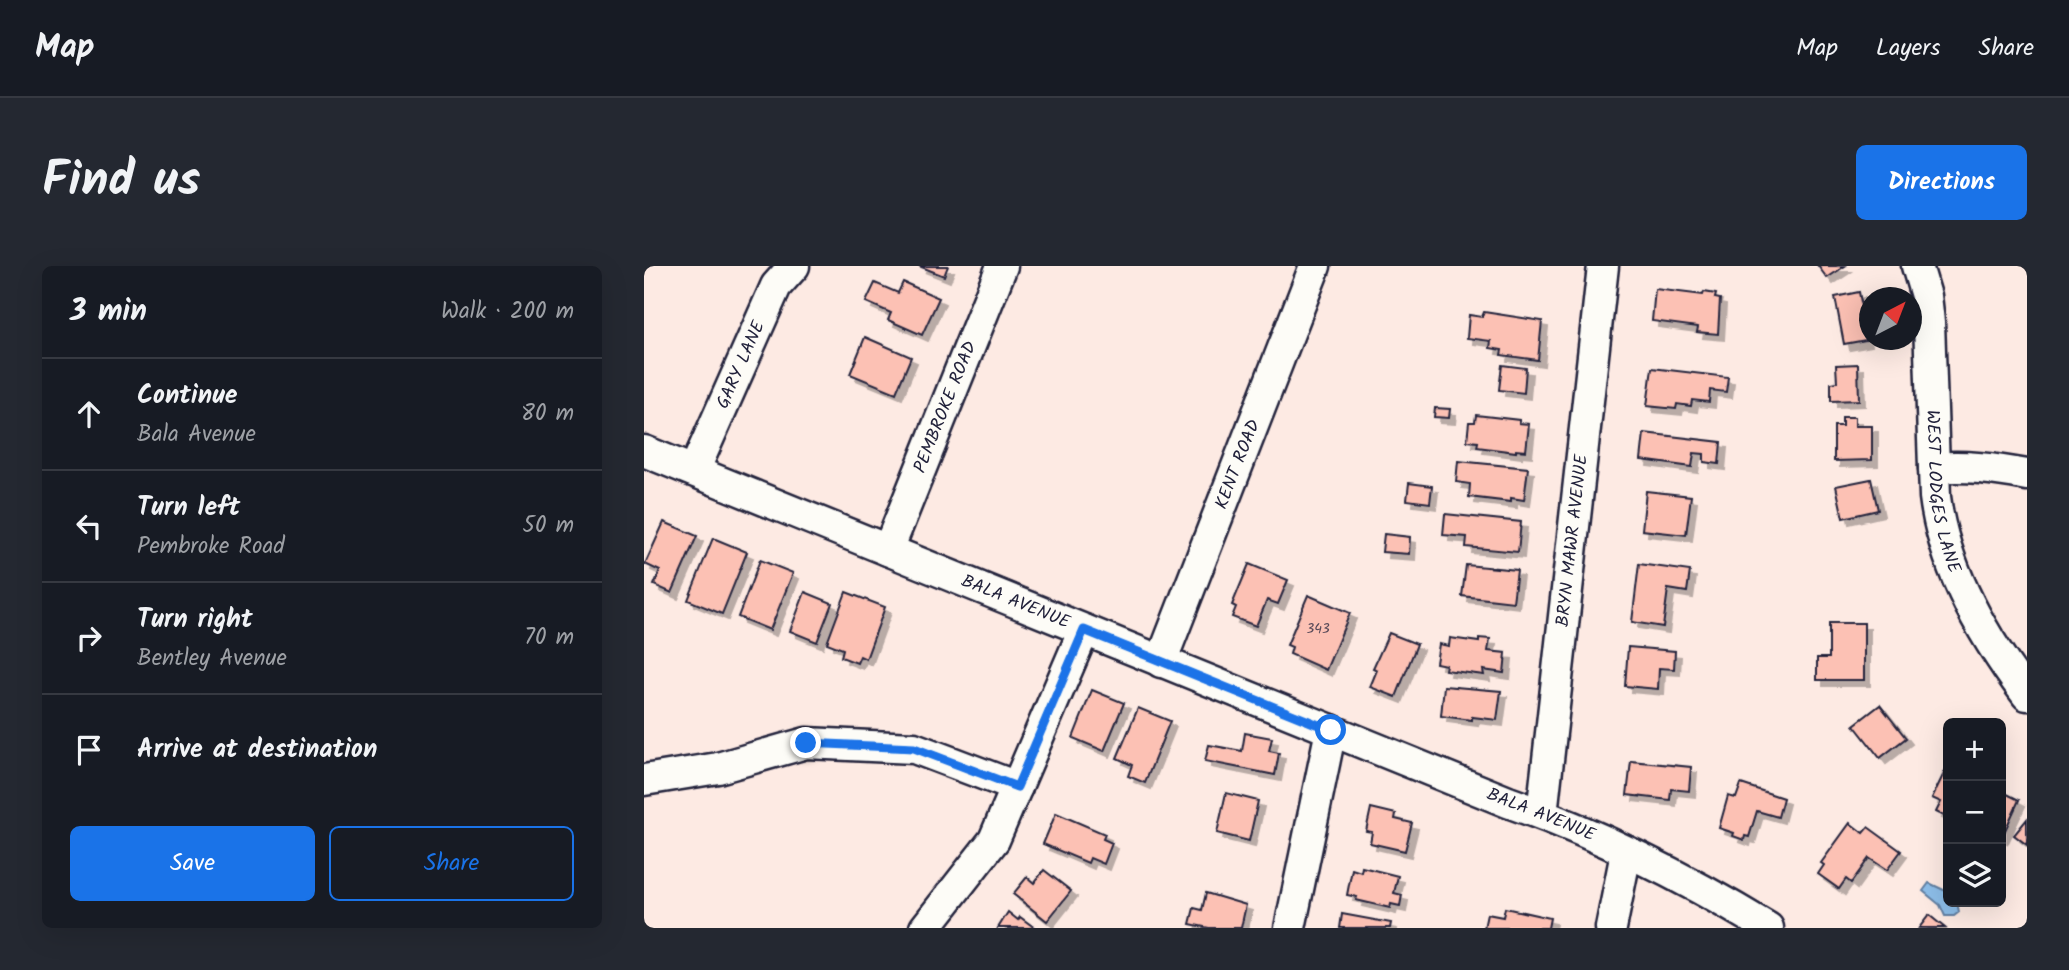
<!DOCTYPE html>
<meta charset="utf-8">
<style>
:root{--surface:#171b24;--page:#242831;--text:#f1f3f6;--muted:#9ea1a6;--line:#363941;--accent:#1a73e8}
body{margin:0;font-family:Kalam,sans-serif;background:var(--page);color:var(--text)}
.controls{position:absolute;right:21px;bottom:21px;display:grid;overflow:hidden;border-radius:10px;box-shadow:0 7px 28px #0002}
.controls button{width:63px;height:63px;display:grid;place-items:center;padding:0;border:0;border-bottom:2px solid var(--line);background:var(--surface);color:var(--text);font:35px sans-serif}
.compass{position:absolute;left:1215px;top:21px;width:63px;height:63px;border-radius:50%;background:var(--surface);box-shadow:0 7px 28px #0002;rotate:42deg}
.stop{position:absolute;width:21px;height:21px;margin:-16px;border:5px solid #1a73e8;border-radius:50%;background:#fff}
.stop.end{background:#1a73e8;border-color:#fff;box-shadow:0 2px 7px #0008}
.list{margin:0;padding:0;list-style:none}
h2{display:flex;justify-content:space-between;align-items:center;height:91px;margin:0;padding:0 28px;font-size:30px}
h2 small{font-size:23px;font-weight:400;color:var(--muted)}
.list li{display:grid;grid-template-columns:46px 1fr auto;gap:21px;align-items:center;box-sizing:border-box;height:112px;padding:0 28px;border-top:2px solid var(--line)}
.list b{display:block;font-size:26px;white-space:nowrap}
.list p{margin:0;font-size:23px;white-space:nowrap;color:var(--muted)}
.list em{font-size:23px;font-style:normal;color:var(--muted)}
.actions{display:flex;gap:14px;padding:21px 28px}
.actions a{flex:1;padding:16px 0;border:2px solid var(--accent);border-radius:10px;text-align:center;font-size:24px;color:var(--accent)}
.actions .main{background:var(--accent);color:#fff}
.icon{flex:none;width:38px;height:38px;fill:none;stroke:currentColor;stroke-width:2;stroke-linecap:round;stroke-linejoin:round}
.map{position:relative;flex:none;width:1383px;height:662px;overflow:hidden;border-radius:10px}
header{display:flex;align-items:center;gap:42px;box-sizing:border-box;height:98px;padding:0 35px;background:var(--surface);border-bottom:2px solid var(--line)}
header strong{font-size:33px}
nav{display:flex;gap:38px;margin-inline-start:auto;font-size:24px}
.intro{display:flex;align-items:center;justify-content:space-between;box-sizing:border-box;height:168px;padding:0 42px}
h1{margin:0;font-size:49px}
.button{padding:18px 32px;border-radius:10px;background:var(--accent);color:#fff;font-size:24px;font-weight:700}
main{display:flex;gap:42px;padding:0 42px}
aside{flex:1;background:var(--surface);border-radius:10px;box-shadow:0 7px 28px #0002}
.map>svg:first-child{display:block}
.water{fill:#8dbee9;stroke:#6280a3;stroke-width:2}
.building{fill:#fcc1b4;stroke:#22223b;stroke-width:2;filter:url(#shadow)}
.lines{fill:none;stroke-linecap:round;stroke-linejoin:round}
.minor-casing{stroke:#22223b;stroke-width:35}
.minor{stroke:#fdfcf7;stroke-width:30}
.route{stroke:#1a73e8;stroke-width:9}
.labels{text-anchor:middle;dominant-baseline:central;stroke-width:7;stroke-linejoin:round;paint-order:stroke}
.number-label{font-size:14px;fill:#584a59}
.street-label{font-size:18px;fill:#22223b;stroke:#fdfcf7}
</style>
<header>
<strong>Map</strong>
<nav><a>Map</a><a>Layers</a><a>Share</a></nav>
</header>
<div class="intro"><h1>Find us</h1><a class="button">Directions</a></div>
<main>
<aside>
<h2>3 min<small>Walk · 200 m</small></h2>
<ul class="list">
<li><svg class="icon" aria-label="ahead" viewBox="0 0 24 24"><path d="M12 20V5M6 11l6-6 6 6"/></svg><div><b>Continue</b><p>Bala Avenue</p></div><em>80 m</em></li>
<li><svg class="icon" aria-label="left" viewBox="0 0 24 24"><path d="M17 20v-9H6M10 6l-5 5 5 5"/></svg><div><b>Turn left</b><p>Pembroke Road</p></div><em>50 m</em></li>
<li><svg class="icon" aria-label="right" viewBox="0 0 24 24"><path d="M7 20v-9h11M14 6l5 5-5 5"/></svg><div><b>Turn right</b><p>Bentley Avenue</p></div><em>70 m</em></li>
<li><svg class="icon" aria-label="arrive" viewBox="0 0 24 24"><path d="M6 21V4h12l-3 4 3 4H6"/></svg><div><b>Arrive at destination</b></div></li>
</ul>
<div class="actions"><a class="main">Save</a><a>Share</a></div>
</aside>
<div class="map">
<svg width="1383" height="662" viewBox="0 0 1383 662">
<defs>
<filter id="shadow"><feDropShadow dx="6" dy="6" stdDeviation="0" flood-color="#0004"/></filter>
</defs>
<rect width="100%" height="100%" fill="#fdeae3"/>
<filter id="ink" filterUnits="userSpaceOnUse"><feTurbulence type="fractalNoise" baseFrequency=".0143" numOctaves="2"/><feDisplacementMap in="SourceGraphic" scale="14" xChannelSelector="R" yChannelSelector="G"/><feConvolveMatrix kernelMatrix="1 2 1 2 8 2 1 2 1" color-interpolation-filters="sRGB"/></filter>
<g filter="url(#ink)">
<path class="water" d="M1285 617 1304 626V636H1313L1315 646 1310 650H1301L1296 639 1279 625Z"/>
<g class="building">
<path d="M275 0H304L300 10Z"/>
<path d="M1174 0H1201L1183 12Z"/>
<path d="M259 16 295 32 278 69 244 54 247 47 222 36 231 17 254 27Z"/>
<path d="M1011 23 1059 29 1060 26 1072 28 1071 32 1076 33 1074 68 1053 66 1054 61 1008 55Z"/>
<path d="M1215 26 1222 61 1220 62 1222 74 1200 78 1191 31Z"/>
<path d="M840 46 898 55 894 94 857 89 858 84 846 82 847 75 823 72 825 49 838 51Z"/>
<path d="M221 71 267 91 252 127 206 108Z"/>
<path d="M1214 98 1215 134 1187 135V117L1193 116 1192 99Z"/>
<path d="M858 99 882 102 880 127 855 124Z"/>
<path d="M1008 102 1084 111 1082 126 1066 124 1065 136 1048 134 1047 140 1033 138 1032 143 1003 140Z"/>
<path d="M791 142 806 143 805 152 790 151Z"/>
<path d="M832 149 875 154V157L885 158 882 185 872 184V186L833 181 834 176 823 175 825 156H831Z"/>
<path d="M1198 151H1211V160H1228V194L1190 195V160H1198Z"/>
<path d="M1000 167 1077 176 1075 198 1060 196V188L1050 187 1048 201 997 194Z"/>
<path d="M814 195 884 202 880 234 867 232V236L825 231 826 218 812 216Z"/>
<path d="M1227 213 1234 244 1199 252 1192 220Z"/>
<path d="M765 217 788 220 786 237 763 234Z"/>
<path d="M1002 225 1047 230 1042 269 998 264Z"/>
<path d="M801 248 877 256 874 286 822 281 823 271 799 269Z"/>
<path d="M20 256 53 270 28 327 10 319 16 305 1 298Z"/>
<path d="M740 268 766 271 765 288 738 286Z"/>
<path d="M69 272 103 286 78 348 44 334Z"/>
<path d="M116 294 149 307 126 364 94 351Z"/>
<path d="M605 298 644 314 634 338 623 334 612 360 588 351 592 341 588 339Z"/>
<path d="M995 298 1046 305 1043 326 1024 323 1019 361 988 356Z"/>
<path d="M822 299 873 304 869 336 818 330Z"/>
<path d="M161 326 188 337 173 376 146 365Z"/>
<path d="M202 326 241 341 222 393 216 390 213 397 197 391 199 383 183 377Z"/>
<path d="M664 329 706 347 682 404 646 388 648 381 643 379Z"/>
<path d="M1185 357H1220V414H1173V392H1185Z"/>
<path d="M745 367 773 378 752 431 726 421 733 404 729 402Z"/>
<path d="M806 372 835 376V372L846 373 844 385 862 387 860 407 839 404 840 409 801 404 802 399 792 397 795 378 805 380Z"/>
<path d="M984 381 1031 385 1030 403 1015 402 1014 423 981 420Z"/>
<path d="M800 420 857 425 853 454 828 451V454L797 450Z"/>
<path d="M448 424 480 437 460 485 429 472Z"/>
<path d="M1236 439 1262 472 1236 492 1210 459Z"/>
<path d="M494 442 526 455 501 517 484 510 488 499 473 492Z"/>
<path d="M601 467 628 472 625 485 635 487 631 509 561 495 565 479 598 485Z"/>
<path d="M987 495 1047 501 1045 525 1027 523 1026 534 983 529Z"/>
<path d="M1304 499V552L1292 546 1297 536 1288 532Z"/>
<path d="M1097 518 1139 532 1134 551 1113 545 1105 571 1101 570 1100 574 1089 570 1090 567 1075 562 1084 530 1092 532Z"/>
<path d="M1357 525 1375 534 1357 573Z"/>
<path d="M582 527 614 535 605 575 573 567Z"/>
<path d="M727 542 752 548 751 553 768 557 761 585 726 577 728 566 722 565Z"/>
<path d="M412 547 461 568 459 573 468 577 460 598 446 592 444 597 399 578Z"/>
<path d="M1383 553V579L1370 569Z"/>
<path d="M1206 557 1219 567 1224 561 1257 585 1243 604 1225 592 1207 617 1202 613 1195 623 1174 608 1180 599 1177 597Z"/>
<path d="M718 601 754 610 750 627 758 629 756 640 747 638 746 642 712 634 713 631 703 629 708 603 717 606Z"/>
<path d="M400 604 427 625 403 655 369 628 383 611 390 617Z"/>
<path d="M562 627 602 639 597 662H565L546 658 550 642 558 644Z"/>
<path d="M861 642 906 652 904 662H840L843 648 859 651Z"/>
<path d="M364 646 374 654 376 651 391 662H354Z"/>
<path d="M698 648 747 657 746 662H696Z"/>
<path d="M1285 649 1301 662H1275Z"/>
</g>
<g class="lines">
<g class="minor-casing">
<g id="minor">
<path id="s1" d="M1273 0 1282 30 1285 56 1291 231C1300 303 1340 372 1383 429"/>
<path id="s2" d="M0 185 864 536C954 568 1042 612 1124 662"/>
<path d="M1290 202C1322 199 1351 203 1383 209"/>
<path id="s3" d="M50 205 132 20 150 0"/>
<path id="s4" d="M244 284 358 0"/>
<path id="s5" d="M517 396 671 0"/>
<path d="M0 514 74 502 162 477 270 482 373 521"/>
<path id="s6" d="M898 548 959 0"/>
<path d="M281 662 350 574 440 364"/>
<path d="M646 662 687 464"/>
<path d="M967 662 982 587"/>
</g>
</g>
<use href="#minor" class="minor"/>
</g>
</g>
<g class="lines" filter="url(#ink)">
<path class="route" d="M162 477 270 482 373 521 440 364 687 464"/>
</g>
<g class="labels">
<g class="number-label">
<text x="674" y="363">343</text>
</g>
<g class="street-label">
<text stroke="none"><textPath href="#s3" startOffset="116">GARY LANE</textPath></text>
<text stroke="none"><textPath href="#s4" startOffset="154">PEMBROKE ROAD</textPath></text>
<text stroke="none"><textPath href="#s5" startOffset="212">KENT ROAD</textPath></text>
<text stroke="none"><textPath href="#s1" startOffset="228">WEST LODGES LANE</textPath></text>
<text stroke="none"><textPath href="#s6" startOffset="275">BRYN MAWR AVENUE</textPath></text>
<text stroke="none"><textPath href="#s2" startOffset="401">BALA AVENUE</textPath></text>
<text stroke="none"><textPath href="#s2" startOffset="968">BALA AVENUE</textPath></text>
</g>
</g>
</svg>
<div class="controls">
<button>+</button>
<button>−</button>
<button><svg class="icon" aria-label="layers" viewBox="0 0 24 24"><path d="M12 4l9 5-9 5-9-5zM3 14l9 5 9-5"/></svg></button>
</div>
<svg class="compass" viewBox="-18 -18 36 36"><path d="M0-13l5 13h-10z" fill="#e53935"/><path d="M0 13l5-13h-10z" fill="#9ea1a6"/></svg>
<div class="stop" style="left:687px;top:464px"></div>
<div class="stop end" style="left:162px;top:477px"></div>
</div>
</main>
